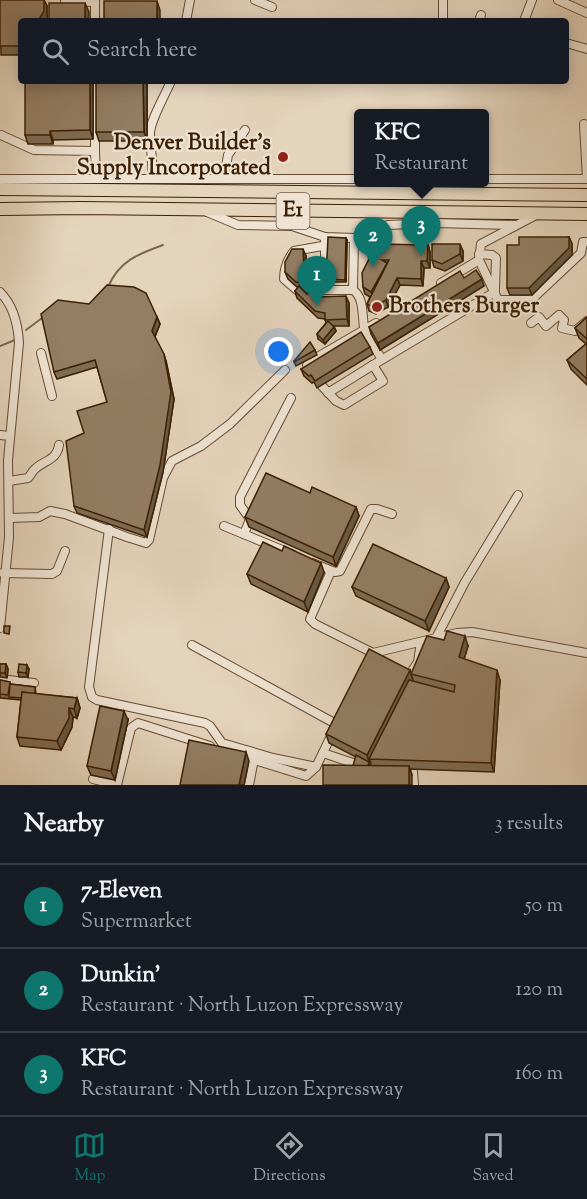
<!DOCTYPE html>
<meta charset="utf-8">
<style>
:root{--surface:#171b24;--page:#20242c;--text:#f1f3f6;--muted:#9ea1a6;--line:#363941;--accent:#0f766e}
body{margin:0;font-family:"Sorts Mill Goudy",serif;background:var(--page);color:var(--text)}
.you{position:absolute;left:279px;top:352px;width:21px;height:21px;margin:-15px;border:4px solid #fff;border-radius:50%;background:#1a73e8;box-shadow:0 0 0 9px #1a73e833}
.badge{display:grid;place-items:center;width:39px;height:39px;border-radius:50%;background:var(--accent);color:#fff;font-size:20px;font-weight:700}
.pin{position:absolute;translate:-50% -50px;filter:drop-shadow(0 2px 3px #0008)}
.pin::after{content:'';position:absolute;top:32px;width:21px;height:18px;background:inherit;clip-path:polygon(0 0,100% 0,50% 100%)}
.popup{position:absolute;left:354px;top:109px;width:135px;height:78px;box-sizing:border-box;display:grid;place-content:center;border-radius:6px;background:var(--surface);filter:drop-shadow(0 2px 4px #0005);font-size:20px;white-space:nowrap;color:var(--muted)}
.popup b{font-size:22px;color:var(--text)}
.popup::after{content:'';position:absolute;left:50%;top:100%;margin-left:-12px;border:12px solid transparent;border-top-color:var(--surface)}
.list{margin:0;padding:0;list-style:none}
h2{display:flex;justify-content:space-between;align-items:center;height:78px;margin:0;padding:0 24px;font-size:26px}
h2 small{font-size:20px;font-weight:400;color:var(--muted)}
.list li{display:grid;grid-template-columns:39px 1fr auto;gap:18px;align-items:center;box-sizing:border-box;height:84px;padding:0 24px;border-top:2px solid var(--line)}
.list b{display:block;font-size:22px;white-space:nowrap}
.list p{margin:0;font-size:20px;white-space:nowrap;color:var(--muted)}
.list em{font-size:20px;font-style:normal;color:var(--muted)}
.icon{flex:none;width:33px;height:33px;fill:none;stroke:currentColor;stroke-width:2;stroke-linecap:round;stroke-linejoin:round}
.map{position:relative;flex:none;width:587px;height:785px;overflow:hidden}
.search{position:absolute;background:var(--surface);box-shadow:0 3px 15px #0003;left:18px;right:18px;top:18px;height:66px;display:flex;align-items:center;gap:15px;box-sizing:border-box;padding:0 21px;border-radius:6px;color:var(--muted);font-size:22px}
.sheet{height:330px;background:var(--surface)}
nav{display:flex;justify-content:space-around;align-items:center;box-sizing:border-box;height:84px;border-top:2px solid var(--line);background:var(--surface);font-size:16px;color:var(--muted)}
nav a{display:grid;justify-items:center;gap:3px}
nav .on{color:var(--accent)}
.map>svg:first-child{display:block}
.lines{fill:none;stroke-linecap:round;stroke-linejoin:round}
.stream{stroke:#7e664c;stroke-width:2}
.minor-casing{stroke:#664c30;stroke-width:10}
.highway-casing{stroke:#3b1f02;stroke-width:14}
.minor{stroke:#eee3d3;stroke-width:8}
.highway{stroke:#e5d4bc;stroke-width:12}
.wall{fill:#7e6c55;stroke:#3b1f02;stroke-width:1.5}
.shaded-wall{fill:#675845;stroke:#3b1f02;stroke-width:1.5}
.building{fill:#937d63;stroke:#3b1f02;stroke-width:1.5}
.poi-dot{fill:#8f2418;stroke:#eee3d3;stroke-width:2}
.labels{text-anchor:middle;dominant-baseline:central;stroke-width:4.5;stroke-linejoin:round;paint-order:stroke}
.shield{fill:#eee3d3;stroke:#715a41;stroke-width:1.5}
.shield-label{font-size:21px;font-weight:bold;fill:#3b1f02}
.poi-label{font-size:22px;font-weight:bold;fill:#3b1f02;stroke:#eee3d3;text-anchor:end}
</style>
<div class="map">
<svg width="587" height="785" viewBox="0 0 587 785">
<rect width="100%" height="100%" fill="#e5d4bc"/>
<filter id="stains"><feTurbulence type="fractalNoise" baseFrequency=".00333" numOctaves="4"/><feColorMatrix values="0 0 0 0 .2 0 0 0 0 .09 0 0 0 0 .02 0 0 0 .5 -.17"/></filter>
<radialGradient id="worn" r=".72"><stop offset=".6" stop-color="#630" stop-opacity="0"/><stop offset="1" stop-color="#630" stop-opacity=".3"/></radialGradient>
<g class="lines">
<g class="stream">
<path d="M108 287C119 261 138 254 163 245"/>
<path d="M26 330 42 318"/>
<path d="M0 346 15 340"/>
</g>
<g class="minor-casing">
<g id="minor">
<path d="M255 0 272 7"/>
<path d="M558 0 587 13"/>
<path d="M65 1 94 2"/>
<path d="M95 21V0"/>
<path d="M186 21 190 0"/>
<path d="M443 21V0"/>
<path d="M479 21 481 15"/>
<path d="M524 21 532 0"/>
<path d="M566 43 587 49"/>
<path d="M95 81V151"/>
<path d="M1 135 34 150 95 151 96 178"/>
<path d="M152 178C154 163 150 149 150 134 150 120 165 96 171 81"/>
<path d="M224 178 228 155 245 130"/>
<path d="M0 179H358"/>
<path d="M484 179H587L584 124"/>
<path d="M207 212 238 225 292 226 325 237 354 238 388 225 436 223 514 225"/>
<path d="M536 215 481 244 479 260 498 300H531L581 253 583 242H587"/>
<path d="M325 237V290H353C364 297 362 315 364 327 367 338 376 349 381 358"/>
<path d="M479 254 492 255 496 258 495 289"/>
<path d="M441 283 479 260"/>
<path d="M325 290 298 291 284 279C284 268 287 260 294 251L328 245"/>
<path d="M353 290 354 238"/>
<path d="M0 292C13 305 18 325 19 343L8 460 9 537 0 628"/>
<path d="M531 323 539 317 546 326 559 315 564 320 562 328 575 331 587 321"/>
<path d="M41 353 52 396"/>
<path d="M311 371 307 365 309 362 376 323"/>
<path d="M322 386 336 401 344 405 383 381 373 365 495 292"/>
<path d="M328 393 373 365"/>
<path d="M0 435 10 436"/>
<path d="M9 481 28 478C30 476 32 472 34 470 43 460 57 461 59 445"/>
<path d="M9 518 39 517 50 511 65 514 127 537 146 543 149 540 163 478 172 461 201 446 230 424 285 370"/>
<path d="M224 526 292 554"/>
<path d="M109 529 89 687 92 697 97 700 205 723 210 726 222 743 273 758 316 767 333 732"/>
<path d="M244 534 250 519 240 505V497L291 398"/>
<path d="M312 563 335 572 340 571 371 509H377L392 514"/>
<path d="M331 571 310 619 315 624 373 653"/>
<path d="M3 573 52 574 57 571 65 551"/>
<path d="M436 638 465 582 518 495"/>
<path d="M192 645 336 724"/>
<path d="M370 659 373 653 457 633 472 632 587 653"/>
<path d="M410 674 418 662 421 642"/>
<path d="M0 679 34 683"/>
<path d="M323 753 362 766"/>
<path d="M239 755 306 776 316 767"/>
<path d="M401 770 413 772 414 785"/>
<path d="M93 779 117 785"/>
<path d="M117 785 131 728 138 723 210 746"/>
<path d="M249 785 254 759"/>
</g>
</g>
<g class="highway-casing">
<g id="highway">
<path d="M0 189 587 195"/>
<path d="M0 209 81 208 587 214"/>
</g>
</g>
<use href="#minor" class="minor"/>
<use href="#highway" class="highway"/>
</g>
<g class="wall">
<path d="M0 0H44L47 6V20L21 21V55H1Z"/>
<path d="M93 81V139L53 140V144H28L25 135Z"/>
<path d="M147 84V141H99L96 132Z"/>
<path d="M569 237 572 244V255L532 295H510L507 288 519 245Z"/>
<path d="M346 238 347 240 346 282H327L326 279Z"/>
<path d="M428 245 430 252V268H424L423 286 400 285 388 307 376 314 369 311 367 304 370 297 365 294 363 287 376 257Z"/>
<path d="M463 251V261L445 271 434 267 432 260Z"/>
<path d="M306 256V269L315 282 309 290 302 289 307 294 349 303V326H334L336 331 325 344 318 339 317 334 326 323 325 319 318 318 297 298 295 291 298 288 288 279 285 272Z"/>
<path d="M464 278 484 286 380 350 371 334 369 327Z"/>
<path d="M157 317 160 324 155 337 166 361 174 399 163 472 147 537 77 513 74 506 107 402 97 367 57 379 54 372Z"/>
<path d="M587 317V385L571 369 567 360 586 344 579 338 575 328Z"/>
<path d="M370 347 373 354 317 388 314 382 312 383 304 376 301 369Z"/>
<path d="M315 350 317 355 296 366 294 361Z"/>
<path d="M310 493 356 507 359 516 336 566 249 527 245 517Z"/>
<path d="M282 551 324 572 308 612 251 584 247 574Z"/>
<path d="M446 578 449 587 429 631 356 596 352 587Z"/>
<path d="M468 646 464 659 500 680 494 772 410 769 412 775 353 766 356 757 329 743 326 734 410 670 412 674Z"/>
<path d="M0 664H6L8 669 7 678 0 677Z"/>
<path d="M29 669 28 677H19L18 672Z"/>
<path d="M0 680 10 682V684L35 687 36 694 77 698 80 708 77 718 73 717 72 727 61 750 20 746 17 737 21 700 0 698Z"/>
<path d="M128 720 115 780 91 775 87 766Z"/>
</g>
<g class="shaded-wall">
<path d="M44 0 47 6V21H38Z"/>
<path d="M157 1 160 10V21H157Z"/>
<path d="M85 3 89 12V21H85Z"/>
<path d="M90 81H93V139L90 130Z"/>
<path d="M143 81H145L147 84V141L144 132Z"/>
<path d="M50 131 53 140V144L50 135Z"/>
<path d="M569 237 572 244V255L532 295 529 288Z"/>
<path d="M346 238 347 240 346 282 345 280Z"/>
<path d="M460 244 463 251V261L460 254Z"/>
<path d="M428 245 430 252V268L427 261Z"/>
<path d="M303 249 306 256V274L304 267Z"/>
<path d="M421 261 424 268 423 286 421 279Z"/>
<path d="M387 263 389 270 374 298 371 292Z"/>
<path d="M312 275 315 282 309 290 307 283Z"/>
<path d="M397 278 400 285 388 307 386 300Z"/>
<path d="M482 279 484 286 380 350 378 343Z"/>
<path d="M346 296 349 303V326L347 319Z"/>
<path d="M157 317 160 324 154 338 152 331Z"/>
<path d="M334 327 336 331 325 344 323 340Z"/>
<path d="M164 354 166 361 174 399 163 472 147 537 144 530Z"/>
<path d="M356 507 359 516 336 566 333 557Z"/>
<path d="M321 563 324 572 308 612 304 602Z"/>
<path d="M446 578 449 587 429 631 425 621Z"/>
<path d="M465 636 468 646 462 666 459 657Z"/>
<path d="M6 664 8 669 7 678 5 673Z"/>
<path d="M27 665 29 669 28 677 26 673Z"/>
<path d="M410 670 413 680 373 759H369L371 763 368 775 369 762 367 755Z"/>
<path d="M497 670 500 680 494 772 491 763Z"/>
<path d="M77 698 80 708 77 718 74 709Z"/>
<path d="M69 708 73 717 72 727 61 750 57 741Z"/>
<path d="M124 711 128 720 115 780 111 771Z"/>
<path d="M246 752 249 761 244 785H239Z"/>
<path d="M409 766 412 775V785H409Z"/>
</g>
<g class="building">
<path d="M0 0H44V11L38 21H21V39H19V46H0Z"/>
<rect x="104" y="1" width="53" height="20"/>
<rect x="49" y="3" width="36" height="18"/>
<path d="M25 81H90V130L50 131V135H25Z"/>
<path d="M96 81H143L144 132H96Z"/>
<path d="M328 237 346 238 345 280 326 279Z"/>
<path d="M519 237H569V248L529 288H507V245H519Z"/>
<path d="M376 244 428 245 427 261H421V279L397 278 386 300 373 307 367 304 389 260H382L387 263 371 292 363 287 362 273 371 255 376 257Z"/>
<path d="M432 244H460V254L442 264 432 260Z"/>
<path d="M292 249H303L304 267 312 275 307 283 296 282 285 272V262Z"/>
<path d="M476 270 482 279 378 343 369 327 460 271 464 278Z"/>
<path d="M107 285 134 287 146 293 157 317 152 331 164 354 171 392 160 465 144 530 74 506 66 441 84 433 77 411 107 402 95 360 54 372 41 314 58 300 89 304Z"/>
<path d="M299 286 307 294 310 290 317 297 346 296 347 319 325 320V313L315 311 295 291Z"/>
<path d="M587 317V339L575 328Z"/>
<path d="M328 321 334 327 323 340 317 334Z"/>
<path d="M361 332 370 347 315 381 311 375 309 376 301 369Z"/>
<path d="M310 342 315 350 294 362V361Z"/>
<path d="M587 343V379L567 360Z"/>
<path d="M266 473 310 493 312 487 356 507 333 557 245 517Z"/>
<path d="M263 542 282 551 284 546 321 563 304 602 247 574Z"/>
<path d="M373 544 446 578 425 621 352 587Z"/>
<path d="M4 626H10L9 634 4 633Z"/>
<path d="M447 631 465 636 459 657 497 670 491 763 369 759 409 680 454 692 455 685 411 674 427 636 444 640Z"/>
<path d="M369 649 410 670 367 755 326 734Z"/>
<path d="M0 664H6L5 673H0Z"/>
<path d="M19 664 27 665 26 673 18 672Z"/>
<path d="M0 680 10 682 8 695 0 694Z"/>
<path d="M10 684 35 687V694L22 692V698L9 697Z"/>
<path d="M22 692 77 698 74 709 69 708V718L57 741 17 737Z"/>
<path d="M100 706 124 711 111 771 87 766Z"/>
<path d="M189 740 246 752 239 785H180Z"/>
<path d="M356 755 369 762 368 766H353Z"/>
<path d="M323 765 409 766V785H323Z"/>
</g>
<g class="poi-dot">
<circle cx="283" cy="157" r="6"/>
<circle cx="377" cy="307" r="6"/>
</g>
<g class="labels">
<rect class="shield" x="276.5" y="193" width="33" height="36" rx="4.5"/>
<g class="shield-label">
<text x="293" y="211">E1</text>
</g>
<g class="poi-label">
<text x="271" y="144">Denver Builder's<tspan x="271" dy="25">Supply Incorporated</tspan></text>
<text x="389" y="307" text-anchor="start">Brothers Burger</text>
</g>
</g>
<rect width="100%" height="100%" filter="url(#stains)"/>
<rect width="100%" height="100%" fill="url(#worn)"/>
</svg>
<div class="you"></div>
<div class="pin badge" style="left:317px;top:306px">1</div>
<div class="pin badge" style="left:373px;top:267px">2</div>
<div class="pin badge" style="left:421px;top:256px">3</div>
<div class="popup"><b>KFC</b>Restaurant</div>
<div class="search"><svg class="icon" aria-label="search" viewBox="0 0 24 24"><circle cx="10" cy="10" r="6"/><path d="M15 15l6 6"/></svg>Search here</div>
</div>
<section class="sheet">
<h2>Nearby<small>3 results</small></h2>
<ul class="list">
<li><span class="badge">1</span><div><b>7-Eleven</b><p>Supermarket</p></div><em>50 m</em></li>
<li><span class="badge">2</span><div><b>Dunkin'</b><p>Restaurant · North Luzon Expressway</p></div><em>120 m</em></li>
<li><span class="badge">3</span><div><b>KFC</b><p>Restaurant · North Luzon Expressway</p></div><em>160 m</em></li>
</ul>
</section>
<nav>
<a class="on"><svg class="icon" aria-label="map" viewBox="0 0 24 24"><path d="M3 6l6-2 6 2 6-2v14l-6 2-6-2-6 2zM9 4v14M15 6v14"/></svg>Map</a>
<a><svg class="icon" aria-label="directions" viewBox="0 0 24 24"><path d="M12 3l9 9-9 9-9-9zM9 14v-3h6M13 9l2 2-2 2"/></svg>Directions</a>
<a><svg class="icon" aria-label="saved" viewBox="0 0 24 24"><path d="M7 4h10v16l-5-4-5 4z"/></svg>Saved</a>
</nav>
